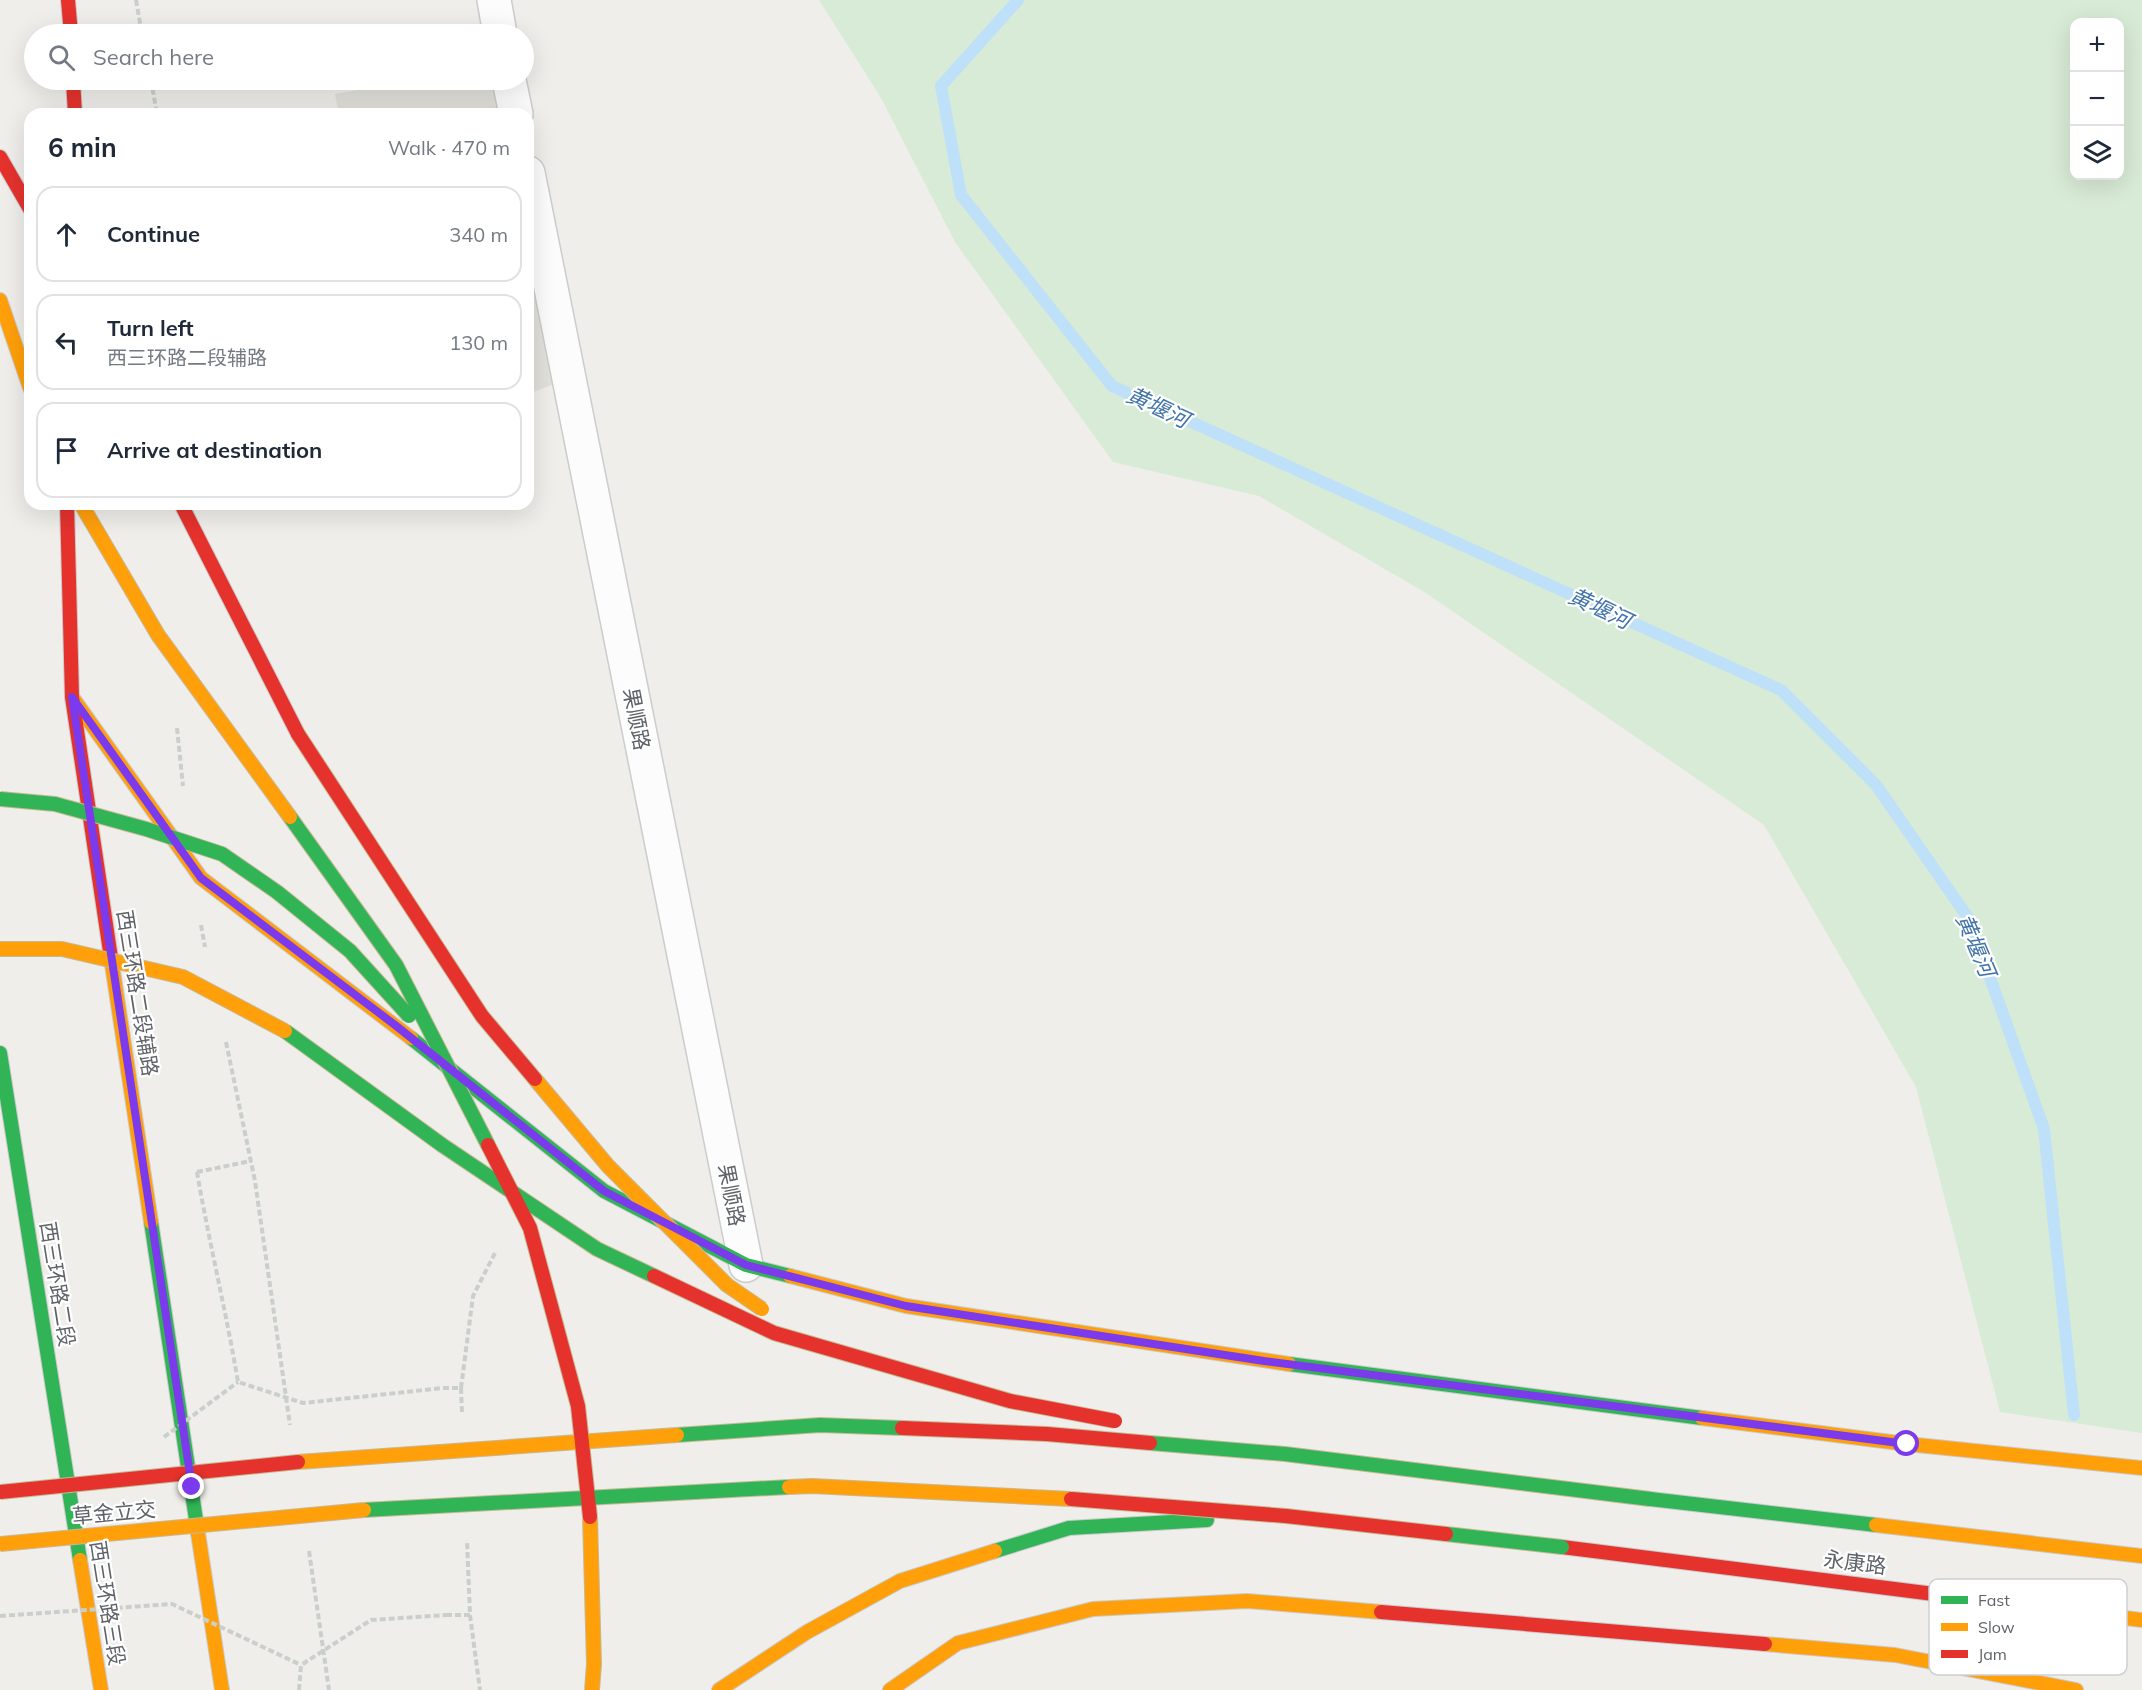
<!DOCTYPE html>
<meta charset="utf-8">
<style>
:root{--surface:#fff;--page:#f6f6f7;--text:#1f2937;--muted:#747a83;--line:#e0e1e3}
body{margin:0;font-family:Mulish,"Noto Sans SC",sans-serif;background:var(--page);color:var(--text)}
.controls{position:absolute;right:18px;top:18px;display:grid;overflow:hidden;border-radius:12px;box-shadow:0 6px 24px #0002}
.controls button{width:54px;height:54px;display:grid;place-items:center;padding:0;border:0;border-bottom:2px solid var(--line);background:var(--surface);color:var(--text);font:30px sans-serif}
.stop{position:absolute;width:18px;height:18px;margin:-14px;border:4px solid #7c3aed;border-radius:50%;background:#fff}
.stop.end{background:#7c3aed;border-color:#fff;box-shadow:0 2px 6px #0008}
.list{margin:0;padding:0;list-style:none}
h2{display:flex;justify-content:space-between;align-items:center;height:78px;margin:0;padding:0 24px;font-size:26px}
h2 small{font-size:20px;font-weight:400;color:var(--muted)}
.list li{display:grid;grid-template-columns:39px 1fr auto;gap:18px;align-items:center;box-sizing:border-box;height:96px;margin:0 12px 12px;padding:0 12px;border:2px solid var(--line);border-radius:18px}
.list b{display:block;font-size:22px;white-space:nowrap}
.list p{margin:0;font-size:20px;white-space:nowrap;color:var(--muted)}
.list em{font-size:20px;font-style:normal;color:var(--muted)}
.icon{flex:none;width:33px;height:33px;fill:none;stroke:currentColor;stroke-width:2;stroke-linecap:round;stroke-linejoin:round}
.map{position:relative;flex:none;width:2142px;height:1690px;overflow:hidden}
.search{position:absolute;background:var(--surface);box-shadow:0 6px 24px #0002;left:24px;top:24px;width:510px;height:66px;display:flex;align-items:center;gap:15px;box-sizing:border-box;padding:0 21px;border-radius:33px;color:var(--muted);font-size:22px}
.panel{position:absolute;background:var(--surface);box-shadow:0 6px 24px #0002;left:24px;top:108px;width:510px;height:402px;border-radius:18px}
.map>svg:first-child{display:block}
.education{fill:#e2e0da}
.green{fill:#d8ebd6;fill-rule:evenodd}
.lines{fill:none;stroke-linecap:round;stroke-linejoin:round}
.stream{stroke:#bfe0f9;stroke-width:12}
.street-casing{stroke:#cbcccc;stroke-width:36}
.fast-casing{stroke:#cacacb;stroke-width:16}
.slow-casing{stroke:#cacacb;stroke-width:16}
.jam-casing{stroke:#cacacb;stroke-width:16}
.path{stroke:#cacfcc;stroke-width:4;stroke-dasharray:6 3;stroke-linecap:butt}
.street{stroke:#fdfcfc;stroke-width:33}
.fast{stroke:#30b455;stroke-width:14}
.slow{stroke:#ff9f0a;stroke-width:14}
.jam{stroke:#e5322d;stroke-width:14}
.fast-bridge-casing{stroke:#c8b996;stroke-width:16;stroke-linecap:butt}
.slow-bridge-casing{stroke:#c8b996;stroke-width:16;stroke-linecap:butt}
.jam-bridge-casing{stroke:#c8b996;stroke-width:16;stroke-linecap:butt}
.path-bridge{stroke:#cacfcc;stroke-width:4;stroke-dasharray:6 3;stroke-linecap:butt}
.fast-bridge{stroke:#30b455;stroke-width:14}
.slow-bridge{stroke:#ff9f0a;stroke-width:14}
.jam-bridge{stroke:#e5322d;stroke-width:14}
.route{stroke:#7c3aed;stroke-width:8}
.labels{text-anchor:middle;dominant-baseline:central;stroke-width:4.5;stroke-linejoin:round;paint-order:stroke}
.street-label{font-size:21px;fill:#5f6368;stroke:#fff}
.water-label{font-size:22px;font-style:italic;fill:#4174aa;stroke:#fff}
.key{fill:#fff;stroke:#cfd0d2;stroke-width:1.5}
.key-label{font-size:16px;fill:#5f6368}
</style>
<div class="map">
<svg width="2142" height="1690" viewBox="0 0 2142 1690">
<rect width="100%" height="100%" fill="#efeeea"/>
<g class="education">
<path d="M415 80H492L499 114H339L335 94Z"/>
<path d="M528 254 555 384 528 394Z"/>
</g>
<path class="green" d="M819 0H2142V1433L2000 1412 1916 1087 1764 825 1426 593 1259 496 1113 462 955 242 881 98ZM2074 22H2120V176H2074Z"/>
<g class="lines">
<path class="stream" d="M1018 0 941 86 961 195 1112 386 1781 690 1876 785 1969 919 2044 1129 2074 1415"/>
<g class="street-casing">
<g id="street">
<path d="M494 0 500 34"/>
<path d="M509 80 516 114"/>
<path d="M528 173 746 1265"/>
</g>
</g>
<g class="fast-casing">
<g id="fast">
<path d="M411 1038 604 1191 746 1265 790 1276"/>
<path d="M0 1053 80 1560"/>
<path d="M151 1222 198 1533"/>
<path d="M1289 1364 1702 1418"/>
<path d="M1650 1499 1876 1525"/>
<path d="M995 1551 1069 1528 1207 1520"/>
</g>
</g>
<g class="slow-casing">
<g id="slow">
<path d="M0 300 30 388"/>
<path d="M72 697 201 878 411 1038"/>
<path d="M111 958 151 1222"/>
<path d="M790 1276 906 1306 1289 1364"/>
<path d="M1702 1418 1907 1444 2142 1468"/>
<path d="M1876 1525 2142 1556"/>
<path d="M198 1533 222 1690"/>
<path d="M80 1560 101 1690"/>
<path d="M1934 1594 2142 1620"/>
<path d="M1765 1644 1895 1655 2076 1690"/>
<path d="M719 1690 807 1632 900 1581 995 1551"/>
<path d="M890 1690 958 1643 1093 1609 1247 1601 1381 1612"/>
</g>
</g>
<g class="jam-casing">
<g id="jam">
<path d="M68 0 71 34"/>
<path d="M73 80 75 114"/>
<path d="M0 157 30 209"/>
<path d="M67 504 72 697 111 958"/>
<path d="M181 504 298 734"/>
<path d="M1562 1547 1934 1594"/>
<path d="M1381 1612 1765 1644"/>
</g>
</g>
<g class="path">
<path d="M136 0 142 34"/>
<path d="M151 80 157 114"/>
<path d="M177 728 183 786"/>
<path d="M201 925 205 947"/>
<path d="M226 1042 255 1181 290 1425"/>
<path d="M197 1172 251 1161"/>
<path d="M443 1388H461L462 1413"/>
<path d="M461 1388 473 1296 496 1251"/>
<path d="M309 1551 329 1690"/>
<path d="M446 1615H470L467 1540"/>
<path d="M470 1615 480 1690"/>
</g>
<use href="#street" class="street"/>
<use href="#fast" class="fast"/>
<use href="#slow" class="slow"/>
<use href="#jam" class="jam"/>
<g class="fast-bridge-casing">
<g id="fast-bridge">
<path d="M0 799 55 804 146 829 222 854 277 892 350 951 409 1016"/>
<path d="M290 817 396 965 488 1145"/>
<path d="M285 1031 442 1145 597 1249 654 1276"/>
<path d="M677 1435 820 1425 902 1428"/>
<path d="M1150 1443 1285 1454 1650 1499"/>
<path d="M364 1510 789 1487"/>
<path d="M1446 1534 1562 1547"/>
</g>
</g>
<g class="slow-bridge-casing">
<g id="slow-bridge">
<path d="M81 504 158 635 290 817"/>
<path d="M0 949H62L183 977 285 1031"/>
<path d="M535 1079 608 1166 727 1285 762 1309"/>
<path d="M298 1462 677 1435"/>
<path d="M789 1487 812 1486 1071 1499"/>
<path d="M590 1517 594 1664 592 1690"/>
<path d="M0 1544 364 1510"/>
</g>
</g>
<g class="jam-bridge-casing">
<g id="jam-bridge">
<path d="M298 734 482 1016 535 1079"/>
<path d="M488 1145 530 1228 578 1406 590 1517"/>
<path d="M654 1276 774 1333 1010 1401 1115 1421"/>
<path d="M902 1428 1047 1434 1150 1443"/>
<path d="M0 1492 298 1462"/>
<path d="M1071 1499 1286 1516 1446 1534"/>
</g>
</g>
<g class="path-bridge">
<path d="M197 1172C209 1242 226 1311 238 1382L303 1403 443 1388"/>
<path d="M164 1437 238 1382"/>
<path d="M0 1616 172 1604 301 1665"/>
<path d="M299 1690 301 1665 371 1620 446 1615"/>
</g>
<use href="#fast-bridge" class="fast-bridge"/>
<use href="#slow-bridge" class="slow-bridge"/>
<use href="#jam-bridge" class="jam-bridge"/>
</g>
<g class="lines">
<path class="route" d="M192 1487 72 697 201 878 395 1025 604 1191 746 1265 906 1306 1264 1361 1907 1444"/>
</g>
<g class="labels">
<g class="street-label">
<text transform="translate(637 719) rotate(79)">果顺路</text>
<text transform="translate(138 993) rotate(81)">西三环路二段辅路</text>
<text transform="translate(732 1195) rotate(79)">果顺路</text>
<text transform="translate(58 1284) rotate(81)">西三环路二段</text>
<text transform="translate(114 1512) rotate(-5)">草金立交</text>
<text transform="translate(1855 1562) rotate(7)">永康路</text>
<text transform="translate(108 1603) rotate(81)">西三环路三段</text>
</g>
<g class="water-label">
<text transform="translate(1158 407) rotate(25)">黄堰河</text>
<text transform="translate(1600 608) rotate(25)">黄堰河</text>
<text transform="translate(1976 945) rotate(67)">黄堰河</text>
</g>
</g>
<rect x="1929" y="1579" width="198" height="96" rx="9" class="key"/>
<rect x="1941" y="1596" width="27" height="8" fill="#30b455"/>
<rect x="1941" y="1623" width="27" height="8" fill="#ff9f0a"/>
<rect x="1941" y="1650" width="27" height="8" fill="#e5322d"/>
<g class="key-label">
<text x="1978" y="1606">Fast</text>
<text x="1978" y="1633">Slow</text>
<text x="1978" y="1660">Jam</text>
</g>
</svg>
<div class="controls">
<button>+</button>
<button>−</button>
<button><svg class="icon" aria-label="layers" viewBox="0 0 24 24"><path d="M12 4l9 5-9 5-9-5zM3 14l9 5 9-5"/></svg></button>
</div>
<div class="stop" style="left:1907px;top:1444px"></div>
<div class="stop end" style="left:192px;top:1487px"></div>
<div class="search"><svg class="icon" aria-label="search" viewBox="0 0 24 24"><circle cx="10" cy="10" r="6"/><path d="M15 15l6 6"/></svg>Search here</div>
<section class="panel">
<h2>6 min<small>Walk · 470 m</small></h2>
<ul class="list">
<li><svg class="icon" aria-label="ahead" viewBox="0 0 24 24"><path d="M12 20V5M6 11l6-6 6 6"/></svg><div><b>Continue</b></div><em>340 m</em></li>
<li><svg class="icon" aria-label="left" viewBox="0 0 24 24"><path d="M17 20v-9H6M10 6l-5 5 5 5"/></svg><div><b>Turn left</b><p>西三环路二段辅路</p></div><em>130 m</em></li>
<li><svg class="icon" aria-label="arrive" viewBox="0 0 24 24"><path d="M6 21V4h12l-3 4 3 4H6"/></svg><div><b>Arrive at destination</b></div></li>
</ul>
</section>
</div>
